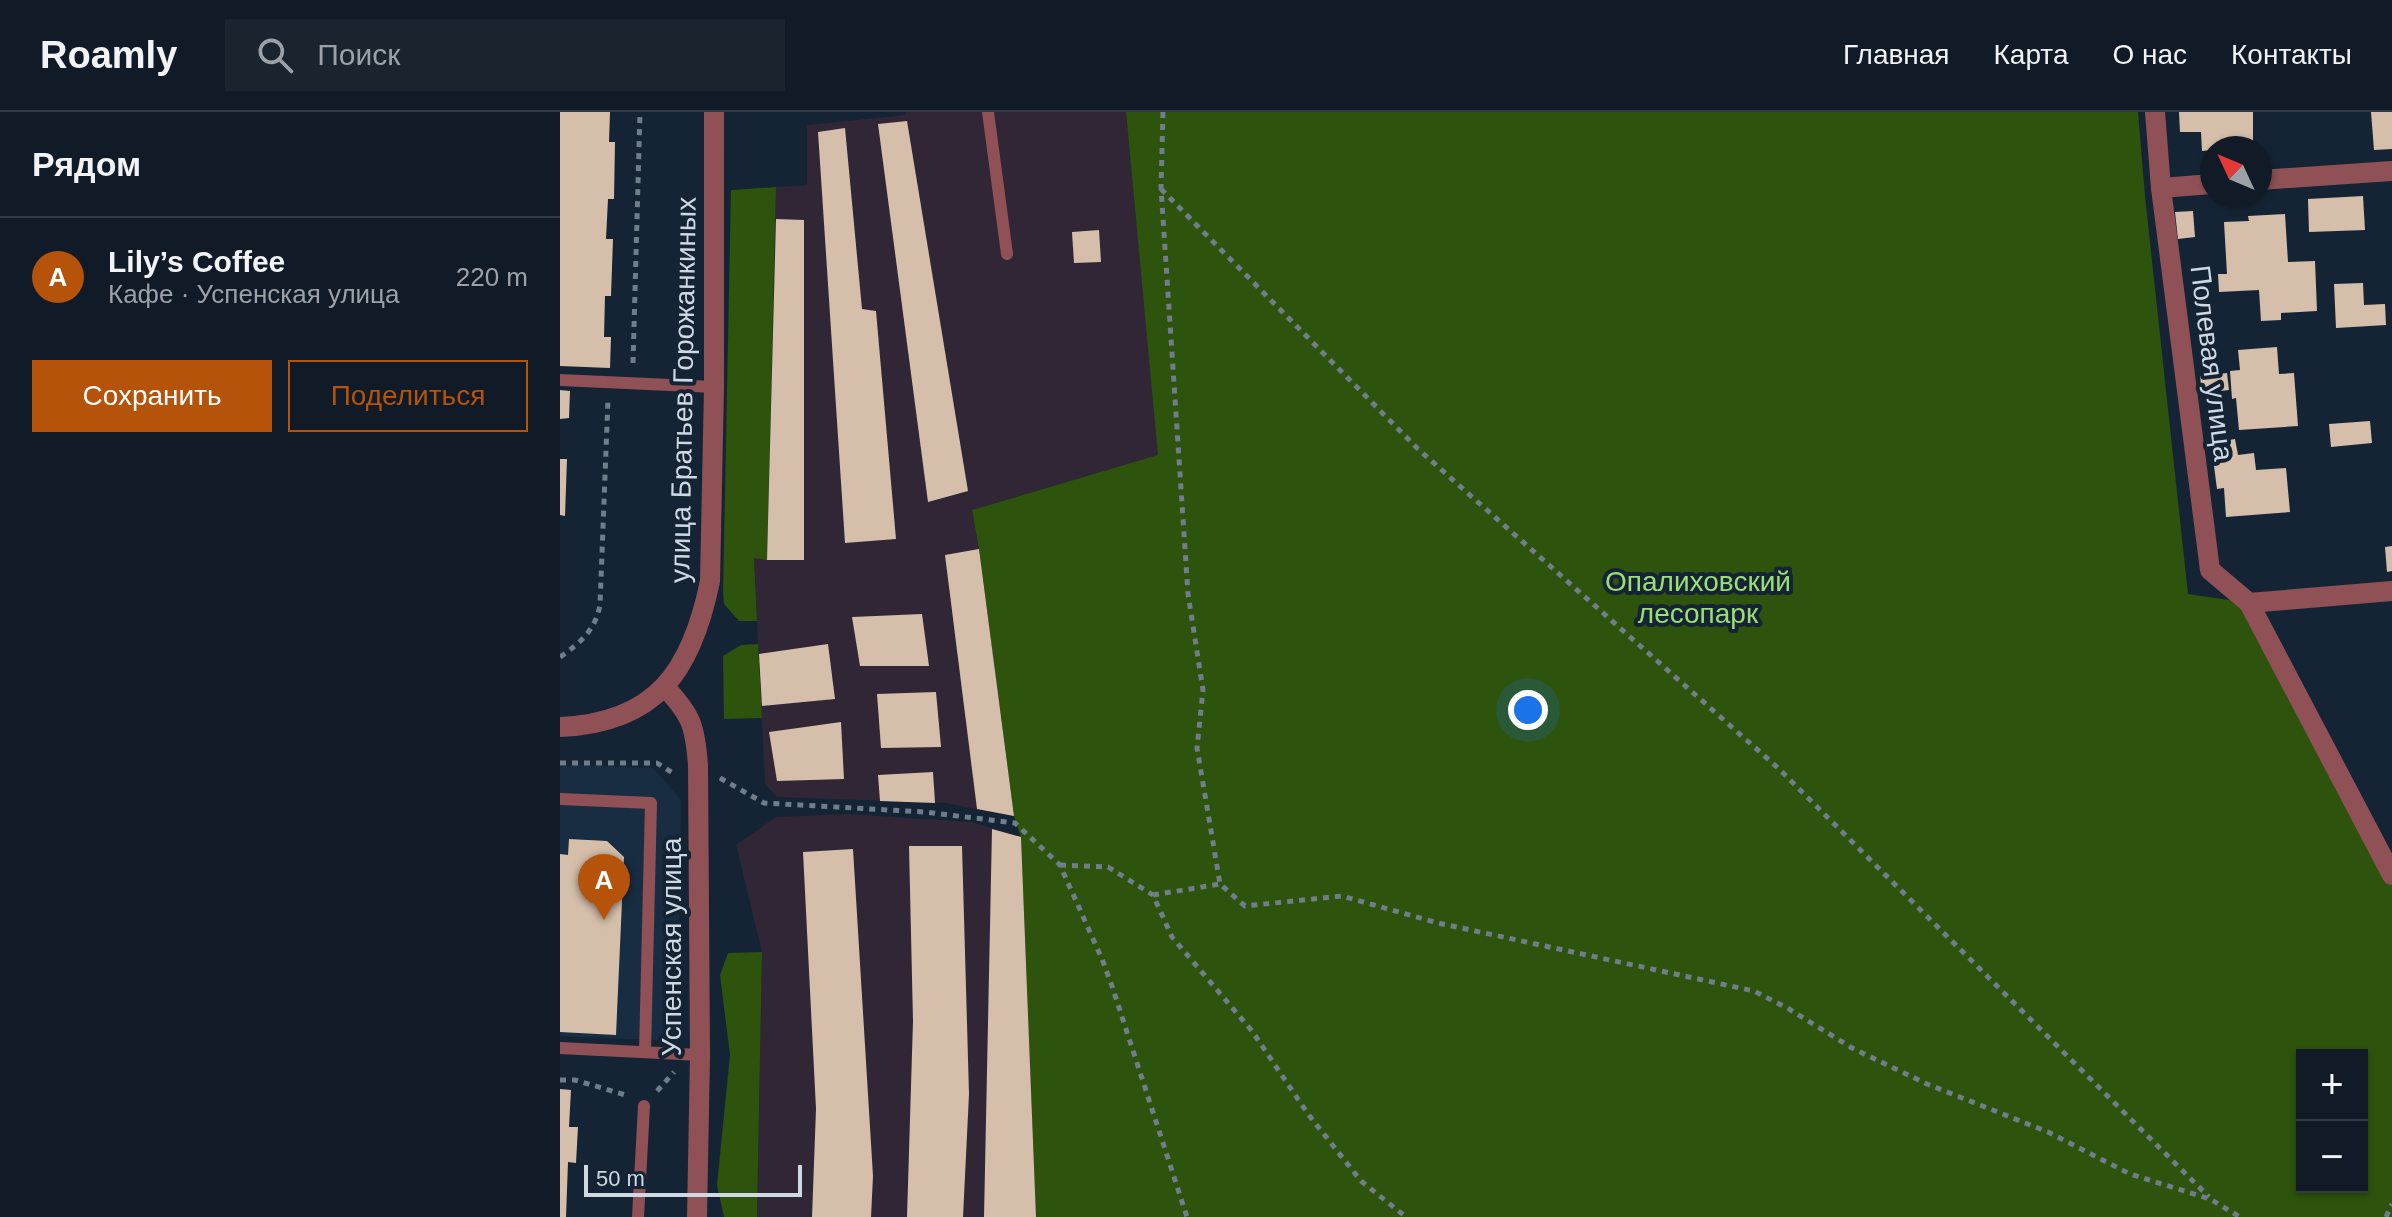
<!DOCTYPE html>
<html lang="ru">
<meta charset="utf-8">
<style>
:root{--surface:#101b27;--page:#19242f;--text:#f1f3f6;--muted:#9ca1a7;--line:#303944;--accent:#b45309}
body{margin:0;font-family:Helvetica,sans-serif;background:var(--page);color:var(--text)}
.controls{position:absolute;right:24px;bottom:24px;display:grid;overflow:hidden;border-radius:0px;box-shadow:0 2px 6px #0004}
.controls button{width:72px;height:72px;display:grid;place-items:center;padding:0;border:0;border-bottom:2px solid var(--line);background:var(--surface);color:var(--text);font:40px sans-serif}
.compass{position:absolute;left:1640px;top:24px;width:72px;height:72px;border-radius:50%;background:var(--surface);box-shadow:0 2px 6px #0004;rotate:314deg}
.scale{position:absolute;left:24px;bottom:20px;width:218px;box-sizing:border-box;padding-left:8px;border:4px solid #cfd9e4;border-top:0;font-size:22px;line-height:28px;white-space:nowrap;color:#cfd9e4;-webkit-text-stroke:6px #152434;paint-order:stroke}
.you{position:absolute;left:968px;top:598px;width:28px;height:28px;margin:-20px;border:6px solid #fff;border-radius:50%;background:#1a73e8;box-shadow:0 0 0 12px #1a73e833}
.badge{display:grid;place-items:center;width:52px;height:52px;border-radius:50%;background:var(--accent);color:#fff;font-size:26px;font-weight:700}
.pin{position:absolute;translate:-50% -66px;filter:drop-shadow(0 2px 4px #0008)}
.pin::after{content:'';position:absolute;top:42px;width:28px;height:24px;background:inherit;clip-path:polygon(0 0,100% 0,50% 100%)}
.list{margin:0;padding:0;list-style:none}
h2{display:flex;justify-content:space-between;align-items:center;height:104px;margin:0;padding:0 32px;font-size:34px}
h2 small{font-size:26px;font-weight:400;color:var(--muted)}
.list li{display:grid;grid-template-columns:52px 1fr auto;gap:24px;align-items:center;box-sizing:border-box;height:120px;padding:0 32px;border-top:2px solid var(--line)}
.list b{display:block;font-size:30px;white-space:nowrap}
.list p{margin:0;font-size:26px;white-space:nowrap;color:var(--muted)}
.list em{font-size:26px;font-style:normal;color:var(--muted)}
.actions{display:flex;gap:16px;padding:24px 32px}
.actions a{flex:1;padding:18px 0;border:2px solid var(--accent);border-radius:0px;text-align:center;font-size:28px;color:var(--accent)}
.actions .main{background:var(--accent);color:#fff}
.icon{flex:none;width:44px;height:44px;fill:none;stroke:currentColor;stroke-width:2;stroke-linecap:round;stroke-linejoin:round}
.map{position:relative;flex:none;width:1832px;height:1105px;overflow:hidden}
header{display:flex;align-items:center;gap:48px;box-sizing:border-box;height:112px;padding:0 40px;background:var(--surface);border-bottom:2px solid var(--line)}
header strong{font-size:38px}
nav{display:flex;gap:44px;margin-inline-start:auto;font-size:28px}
.search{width:560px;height:72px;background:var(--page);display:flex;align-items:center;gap:20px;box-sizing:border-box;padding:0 28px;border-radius:0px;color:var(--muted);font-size:30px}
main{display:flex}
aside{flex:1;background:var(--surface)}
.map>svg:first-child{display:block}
.built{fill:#182d42}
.industrial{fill:#302635}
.green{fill:#2d530c;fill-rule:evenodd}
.building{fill:#d5bfab}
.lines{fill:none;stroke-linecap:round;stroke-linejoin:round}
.path{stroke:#707d8a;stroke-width:5;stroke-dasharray:6 6;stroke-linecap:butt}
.service{stroke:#8f5156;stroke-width:12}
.minor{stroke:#8f5156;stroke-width:20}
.tertiary{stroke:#8f5156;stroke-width:20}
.labels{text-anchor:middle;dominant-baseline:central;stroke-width:8;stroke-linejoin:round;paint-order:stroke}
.street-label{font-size:28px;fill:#cfd9e4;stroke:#152434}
.park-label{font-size:28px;fill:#9dde74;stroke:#152434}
</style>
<header>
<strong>Roamly</strong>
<div class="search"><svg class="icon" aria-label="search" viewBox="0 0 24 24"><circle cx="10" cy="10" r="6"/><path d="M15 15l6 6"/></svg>Поиск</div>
<nav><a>Главная</a><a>Карта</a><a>О нас</a><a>Контакты</a></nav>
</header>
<main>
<aside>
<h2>Рядом<small></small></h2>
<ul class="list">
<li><span class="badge">A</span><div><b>Lily’s Coffee</b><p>Кафе · Успенская улица</p></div><em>220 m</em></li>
</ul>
<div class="actions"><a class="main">Сохранить</a><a>Поделиться</a></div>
</aside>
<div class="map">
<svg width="1832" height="1105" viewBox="0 0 1832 1105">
<rect width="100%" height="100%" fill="#152434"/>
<path class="built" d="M16 653 93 656 121 688 117 929 0 924V655Z"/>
<g class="industrial">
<path d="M346 0H566L599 343 412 398 419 437 454 704 385 691 217 685 205 672 194 446 207 447 216 75 247 73V13L346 3Z"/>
<path d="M287 702 411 710 461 725 476 1105H197L202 840 176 733 216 705Z"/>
</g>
<g class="green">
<path d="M566 0H1578L1585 84 1628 482 1689 491 1832 763V1105H476L461 725 454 704 419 437 412 398 598 343ZM1742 943H1802V1075H1742Z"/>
<path d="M216 75 207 448 194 446 197 509H179L164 492 163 480 171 78Z"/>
<path d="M198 532 202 606 164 607 163 544 181 533Z"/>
<path d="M202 840 197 1105H164L157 1073 170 943 160 863 168 841Z"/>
</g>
<g class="building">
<path d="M0 0H50L49 30H55L54 87H48L46 127H53L51 184H45L44 225H51L50 256 0 254Z"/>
<path d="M1619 0H1693V36H1652V38L1642 39 1641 20H1620Z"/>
<path d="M1811 0H1832V37L1814 38Z"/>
<path d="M347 9 408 379 368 390 318 12Z"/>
<path d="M285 16 302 197 316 199 336 427 285 431 258 20Z"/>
<path d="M1803 84 1805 118 1749 120 1748 87Z"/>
<path d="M1633 99 1635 125 1618 127 1615 100Z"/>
<path d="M1725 102 1728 150 1755 149 1757 199 1721 201V208L1701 209 1699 178 1659 180 1658 162H1667L1664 110 1689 109 1688 104Z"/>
<path d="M216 107 244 108V448H207Z"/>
<path d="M539 118 541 150 514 151 512 120Z"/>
<path d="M1803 171 1804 193 1825 192 1826 213 1776 216 1774 172Z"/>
<path d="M1717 235 1719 262 1734 261 1738 314 1679 318 1676 286 1672 287 1670 259 1680 258 1678 238Z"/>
<path d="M1667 261 1669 278 1642 281 1640 264Z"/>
<path d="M0 278 10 279 9 306 0 307Z"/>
<path d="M1810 309 1812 331 1771 335 1769 312Z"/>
<path d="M1675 327 1678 343 1694 341 1696 358 1726 356 1730 400 1666 405 1664 376 1657 377 1651 331Z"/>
<path d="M0 347H7L5 404 0 403Z"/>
<path d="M1832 434V459L1827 460 1825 435Z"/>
<path d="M419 437 454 704 417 697 385 443Z"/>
<path d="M362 502 369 554H300L292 505Z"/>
<path d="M268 532 275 587 202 594 199 542Z"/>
<path d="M376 580 381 635 321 636 317 582Z"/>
<path d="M281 610 284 667 217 669 209 620Z"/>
<path d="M373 660 375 691 320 689 318 663Z"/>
<path d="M432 717 461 725 476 1105H424Z"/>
<path d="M9 727 47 729 64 745 56 923 0 920V742L8 743Z"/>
<path d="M349 734H402L409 982 403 1105H347L353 909Z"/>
<path d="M293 737 313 1064 311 1105H252L256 997 243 740Z"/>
<path d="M0 977 11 978 9 1015H18L16 1051 8 1050 6 1105H0Z"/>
</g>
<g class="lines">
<g class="path">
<path d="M603 0 601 76 628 482 643 578 637 636 660 772 685 794 782 784 878 811 1194 879 1229 897 1292 936 1367 972 1488 1020 1570 1062 1650 1087 1680 1105"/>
<path d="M601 77 858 337 1218 656 1649 1085"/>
<path d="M73 251 80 0"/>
<path d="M0 545C20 531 35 519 40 493L48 287"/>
<path d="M0 651H97L116 663"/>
<path d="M160 666 204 691 365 700 455 711 500 753 542 847 552 874 627 1105"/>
<path d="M500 753 548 755 593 783 612 825 692 919 748 1002 801 1069 846 1105"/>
<path d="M593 783 660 772"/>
<path d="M0 968H15L69 984"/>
<path d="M97 979 114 960"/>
<path d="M1826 1105 1832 1092"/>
</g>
<g class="service">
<path d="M428 0 447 142"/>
<path d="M0 268 154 275"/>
<path d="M0 687 91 691 85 940"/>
<path d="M0 936 140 943"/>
<path d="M78 1105 84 994"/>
</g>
<g class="minor">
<path d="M1595 0 1601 76 1650 458 1689 491 1832 763"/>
<path d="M1700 68 1832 59"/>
<path d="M1601 76 1652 72"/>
<path d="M1689 491 1832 479"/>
<path d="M105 575C132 604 135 614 138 653L140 943 137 1105"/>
</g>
<path class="tertiary" d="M0 615C97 611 132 558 150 469L154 275V0"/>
</g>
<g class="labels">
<g class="street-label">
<text transform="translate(1652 251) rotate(83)">Полевая улица</text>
<text transform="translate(123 278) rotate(-89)">улица Братьев Горожанкиных</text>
<text transform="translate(111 835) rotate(-90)">Успенская улица</text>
</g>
<g class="park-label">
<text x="1138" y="469">Опалиховский<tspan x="1138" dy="32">лесопарк</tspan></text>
</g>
</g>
</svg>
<div class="controls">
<button>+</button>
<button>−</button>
</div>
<svg class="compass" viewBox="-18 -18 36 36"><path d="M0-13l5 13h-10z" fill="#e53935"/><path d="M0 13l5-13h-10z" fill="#9ca1a7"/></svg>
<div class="scale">50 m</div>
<div class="you"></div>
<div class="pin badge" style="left:44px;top:808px">A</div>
</div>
</main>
